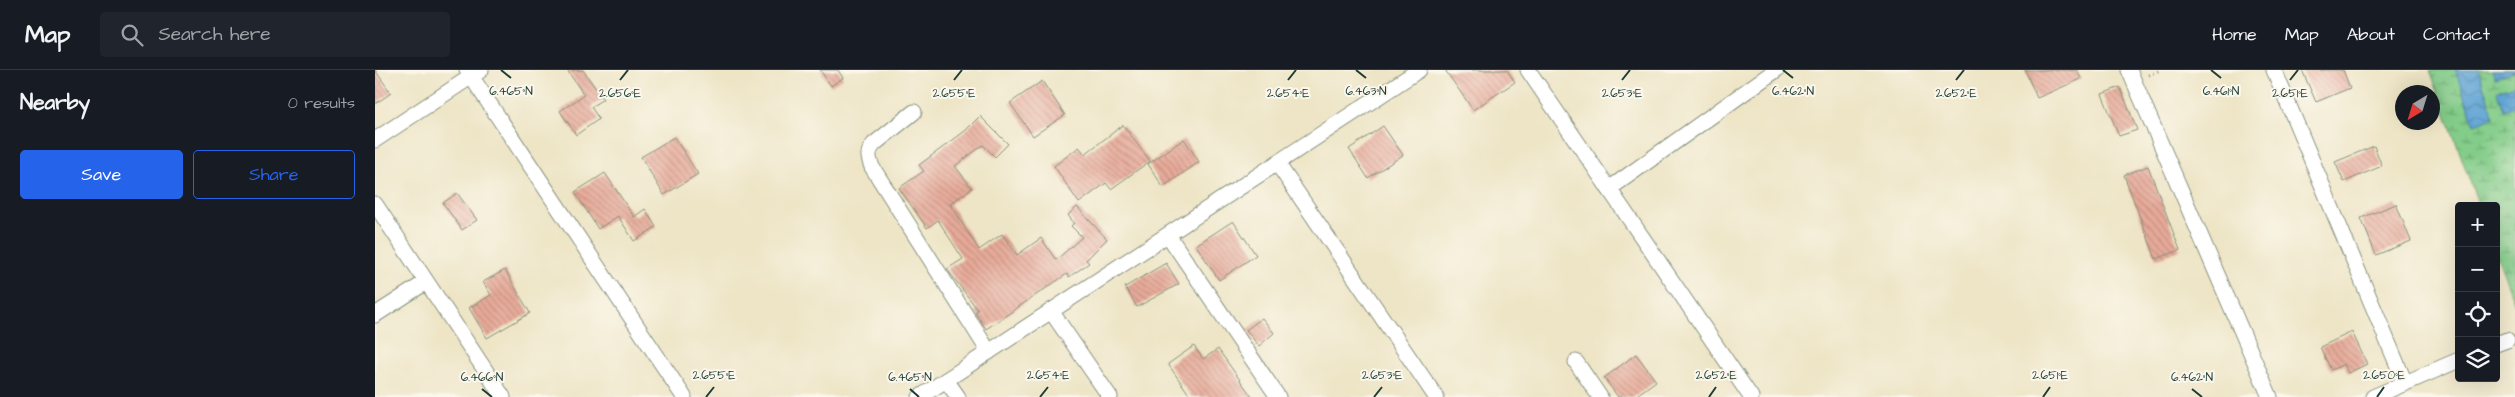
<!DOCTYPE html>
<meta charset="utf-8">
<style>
:root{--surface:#171b24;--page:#20242c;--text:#f1f3f6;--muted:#9ea1a6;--line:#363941;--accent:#2563eb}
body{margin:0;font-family:"Architects Daughter",sans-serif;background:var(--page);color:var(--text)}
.controls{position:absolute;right:15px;bottom:15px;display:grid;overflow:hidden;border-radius:5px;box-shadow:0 5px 20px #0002}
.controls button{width:45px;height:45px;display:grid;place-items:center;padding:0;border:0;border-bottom:1px solid var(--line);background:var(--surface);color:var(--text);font:25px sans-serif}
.compass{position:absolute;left:2020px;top:15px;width:45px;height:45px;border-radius:50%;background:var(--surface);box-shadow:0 5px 20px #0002;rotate:218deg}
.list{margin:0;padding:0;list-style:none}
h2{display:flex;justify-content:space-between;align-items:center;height:65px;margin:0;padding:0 20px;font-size:21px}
h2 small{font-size:16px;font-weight:400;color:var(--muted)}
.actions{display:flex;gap:10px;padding:15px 20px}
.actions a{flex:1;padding:11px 0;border:1px solid var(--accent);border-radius:5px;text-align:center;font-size:18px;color:var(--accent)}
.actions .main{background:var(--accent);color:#fff}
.icon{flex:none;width:28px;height:28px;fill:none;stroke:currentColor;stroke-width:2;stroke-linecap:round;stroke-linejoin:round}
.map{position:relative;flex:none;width:2140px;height:327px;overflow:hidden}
header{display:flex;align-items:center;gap:30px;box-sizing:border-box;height:70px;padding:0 25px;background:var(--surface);border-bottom:1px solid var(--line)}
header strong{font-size:24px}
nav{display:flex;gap:28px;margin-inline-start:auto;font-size:18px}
.search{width:350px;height:45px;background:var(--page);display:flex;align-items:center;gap:12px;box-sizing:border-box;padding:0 18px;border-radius:5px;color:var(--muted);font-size:19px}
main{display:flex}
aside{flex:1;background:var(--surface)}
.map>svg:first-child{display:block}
.wetland{fill:url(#wetland-marsh);stroke:#51845e}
.water{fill:url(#water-waves);stroke:#407084}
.building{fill:url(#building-back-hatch)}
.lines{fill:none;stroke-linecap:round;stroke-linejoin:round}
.minor-casing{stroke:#86917d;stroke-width:17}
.path{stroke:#86917d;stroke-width:3;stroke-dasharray:1 4;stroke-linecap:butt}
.minor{stroke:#fff;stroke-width:15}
.ticks{fill:none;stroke:#1f3d34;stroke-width:2}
.ticks-label{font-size:12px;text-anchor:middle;fill:#1f3d34;stroke:#fbf7ec;stroke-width:4;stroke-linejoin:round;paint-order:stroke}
</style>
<header>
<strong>Map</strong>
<div class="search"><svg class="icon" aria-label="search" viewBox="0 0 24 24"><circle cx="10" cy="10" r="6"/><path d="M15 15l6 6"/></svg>Search here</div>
<nav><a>Home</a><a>Map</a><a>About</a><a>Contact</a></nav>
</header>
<main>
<aside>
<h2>Nearby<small>0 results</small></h2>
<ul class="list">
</ul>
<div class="actions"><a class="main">Save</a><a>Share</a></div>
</aside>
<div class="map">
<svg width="2140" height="327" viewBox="0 0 2140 327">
<defs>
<pattern id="wetland-marsh" width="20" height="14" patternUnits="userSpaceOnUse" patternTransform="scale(1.25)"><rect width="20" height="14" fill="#83cc89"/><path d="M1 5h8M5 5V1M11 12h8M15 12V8" fill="none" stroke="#6ba771"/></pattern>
<pattern id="water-waves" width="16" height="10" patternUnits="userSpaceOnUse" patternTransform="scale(1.25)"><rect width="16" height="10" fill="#61a4d5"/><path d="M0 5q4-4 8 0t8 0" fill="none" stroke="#4f87ae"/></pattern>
<pattern id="building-back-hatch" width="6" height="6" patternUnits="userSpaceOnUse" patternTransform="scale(1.25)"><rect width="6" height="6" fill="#e8aa99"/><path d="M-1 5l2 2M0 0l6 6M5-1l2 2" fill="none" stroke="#bb8c7e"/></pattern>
</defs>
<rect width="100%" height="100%" fill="#fbf7ec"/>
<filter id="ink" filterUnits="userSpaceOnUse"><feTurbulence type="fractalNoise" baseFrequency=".02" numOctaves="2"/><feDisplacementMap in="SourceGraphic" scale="10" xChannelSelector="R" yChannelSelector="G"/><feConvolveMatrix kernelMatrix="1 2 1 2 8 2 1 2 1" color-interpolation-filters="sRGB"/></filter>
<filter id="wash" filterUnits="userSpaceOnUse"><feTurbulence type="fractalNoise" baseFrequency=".0096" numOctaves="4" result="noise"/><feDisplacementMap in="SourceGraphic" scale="20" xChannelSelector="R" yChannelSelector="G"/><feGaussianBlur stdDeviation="1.12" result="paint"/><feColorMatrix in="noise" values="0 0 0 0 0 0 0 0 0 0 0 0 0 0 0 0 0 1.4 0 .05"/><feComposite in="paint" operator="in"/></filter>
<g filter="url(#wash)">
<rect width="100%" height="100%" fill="#eee5c6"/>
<path class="wetland" d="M2055 0H2140V235L2121 183V136H2104Z"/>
<g class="water">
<path d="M2080 0H2103L2119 47 2099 54Z"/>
<path d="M2117 0H2140V2L2120 8Z"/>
<path d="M2140 15V36L2129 40 2122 21Z"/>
</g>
<g id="blocks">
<g class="building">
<path d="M0 0 16 23 0 34Z"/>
<path d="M192 0H208L228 29 216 37 224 49 201 65 185 41 209 25Z"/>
<path d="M445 0H463L468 8 456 16Z"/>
<path d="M1070 0H1132L1140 12 1098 40Z"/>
<path d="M1650 0H1702L1706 9 1662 28Z"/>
<path d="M1927 0H1968L1975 18 1941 32Z"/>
<path d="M667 11 690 45 658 66 635 33Z"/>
<path d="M1745 17 1762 60 1744 66 1727 24Z"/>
<path d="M605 46 633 74 620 87 608 75 580 96 597 118 575 134 604 180 627 164 642 185 666 168 681 190 707 167 696 156 699 153 693 145 702 137 732 169 711 190 714 193 694 207 692 204 611 259 600 242 603 240 572 199 588 189 563 150 552 158 524 118 549 101 544 95 590 61Z"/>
<path d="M748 55 775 91 736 119 731 113 704 133 679 96 704 77 710 84Z"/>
<path d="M1008 56 1028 85 993 108 974 79Z"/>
<path d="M299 67 323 104 289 125 266 87Z"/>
<path d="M809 69 824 92 788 117 773 94Z"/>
<path d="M1999 76 2007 96 1969 112 1960 92Z"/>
<path d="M1773 96 1805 180 1781 189 1749 105Z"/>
<path d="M230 103 259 147 270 139 281 157 259 171 243 146 223 159 200 122Z"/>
<path d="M82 123 102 150 87 160 68 133Z"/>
<path d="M2021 134 2036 171 2001 185 1986 148Z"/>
<path d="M858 151 881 185 844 210 821 175Z"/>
<path d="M791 193 804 214 762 237 750 217Z"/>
<path d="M130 200 155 243 112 268 94 238 116 225 108 212Z"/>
<path d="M887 248 899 263 884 276 871 260Z"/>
<path d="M1977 262 1992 294 1973 303 1969 294 1956 300 1945 277Z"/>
<path d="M819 276 828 289 843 279 877 327H816L793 294Z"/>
<path d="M1261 284 1281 311 1259 327H1243L1229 308Z"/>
</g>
</g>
</g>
<g filter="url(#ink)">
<use href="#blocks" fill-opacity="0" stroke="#86917d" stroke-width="1"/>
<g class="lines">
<g class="minor-casing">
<g id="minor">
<path d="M92 0 309 327"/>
<path d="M1153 0 1376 327"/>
<path d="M1754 0 1895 327"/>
<path d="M1899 0 2030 313"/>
<path d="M539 42 499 74C492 82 493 87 497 97L614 282"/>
<path d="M0 70 106 0"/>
<path d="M902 93 1061 327"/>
<path d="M1234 119 1401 0"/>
<path d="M0 134 128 327"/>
<path d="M793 165 903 327"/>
<path d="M676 241 735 327"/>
<path d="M0 245 51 212"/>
<path d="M2121 274 2132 270"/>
<path d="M1201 292 1225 327"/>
<path d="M571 310 583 327"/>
<path d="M545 327 1044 0"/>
<path d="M1998 327 2084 290"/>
</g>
</g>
<path class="path" d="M1773 5 1786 0"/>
<use href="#minor" class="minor"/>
</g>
</g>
<path class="ticks" d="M126 0 136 8M981 0 991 8M1408 0 1418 8M1836 0 1846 8M245 10 253 0M579 10 587 0M913 10 921 0M1247 10 1255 0M1581 10 1589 0M1915 10 1923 0M107 319 117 327M535 319 544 327M1817 319 1827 327M331 327 339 317M665 327 673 317M999 327 1007 317M1334 327 1341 317M1668 327 1675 317M2002 327 2009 317"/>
<g class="ticks-label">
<text x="1418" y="25">6.462°N</text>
<text x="136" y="25">6.465°N</text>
<text x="991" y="25">6.463°N</text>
<text x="1846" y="25">6.461°N</text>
<text x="1247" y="27">2.653°E</text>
<text x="245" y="27">2.656°E</text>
<text x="579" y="27">2.655°E</text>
<text x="913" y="27">2.654°E</text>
<text x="1581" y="27">2.652°E</text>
<text x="1915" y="27">2.651°E</text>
<text x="339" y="309">2.655°E</text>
<text x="673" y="309">2.654°E</text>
<text x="1007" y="309">2.653°E</text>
<text x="1341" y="309">2.652°E</text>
<text x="1675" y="309">2.651°E</text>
<text x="2009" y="309">2.650°E</text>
<text x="107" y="311">6.466°N</text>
<text x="535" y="311">6.465°N</text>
<text x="1817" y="311">6.462°N</text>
</g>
</svg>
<div class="controls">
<button>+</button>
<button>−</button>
<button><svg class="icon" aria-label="locate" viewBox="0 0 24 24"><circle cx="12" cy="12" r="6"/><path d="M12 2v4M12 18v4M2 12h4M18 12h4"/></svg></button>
<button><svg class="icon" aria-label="layers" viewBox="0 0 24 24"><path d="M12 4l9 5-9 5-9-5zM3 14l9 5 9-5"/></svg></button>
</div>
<svg class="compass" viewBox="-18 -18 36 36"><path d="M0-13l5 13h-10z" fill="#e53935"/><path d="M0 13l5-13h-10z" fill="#9ea1a6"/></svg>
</div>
</main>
